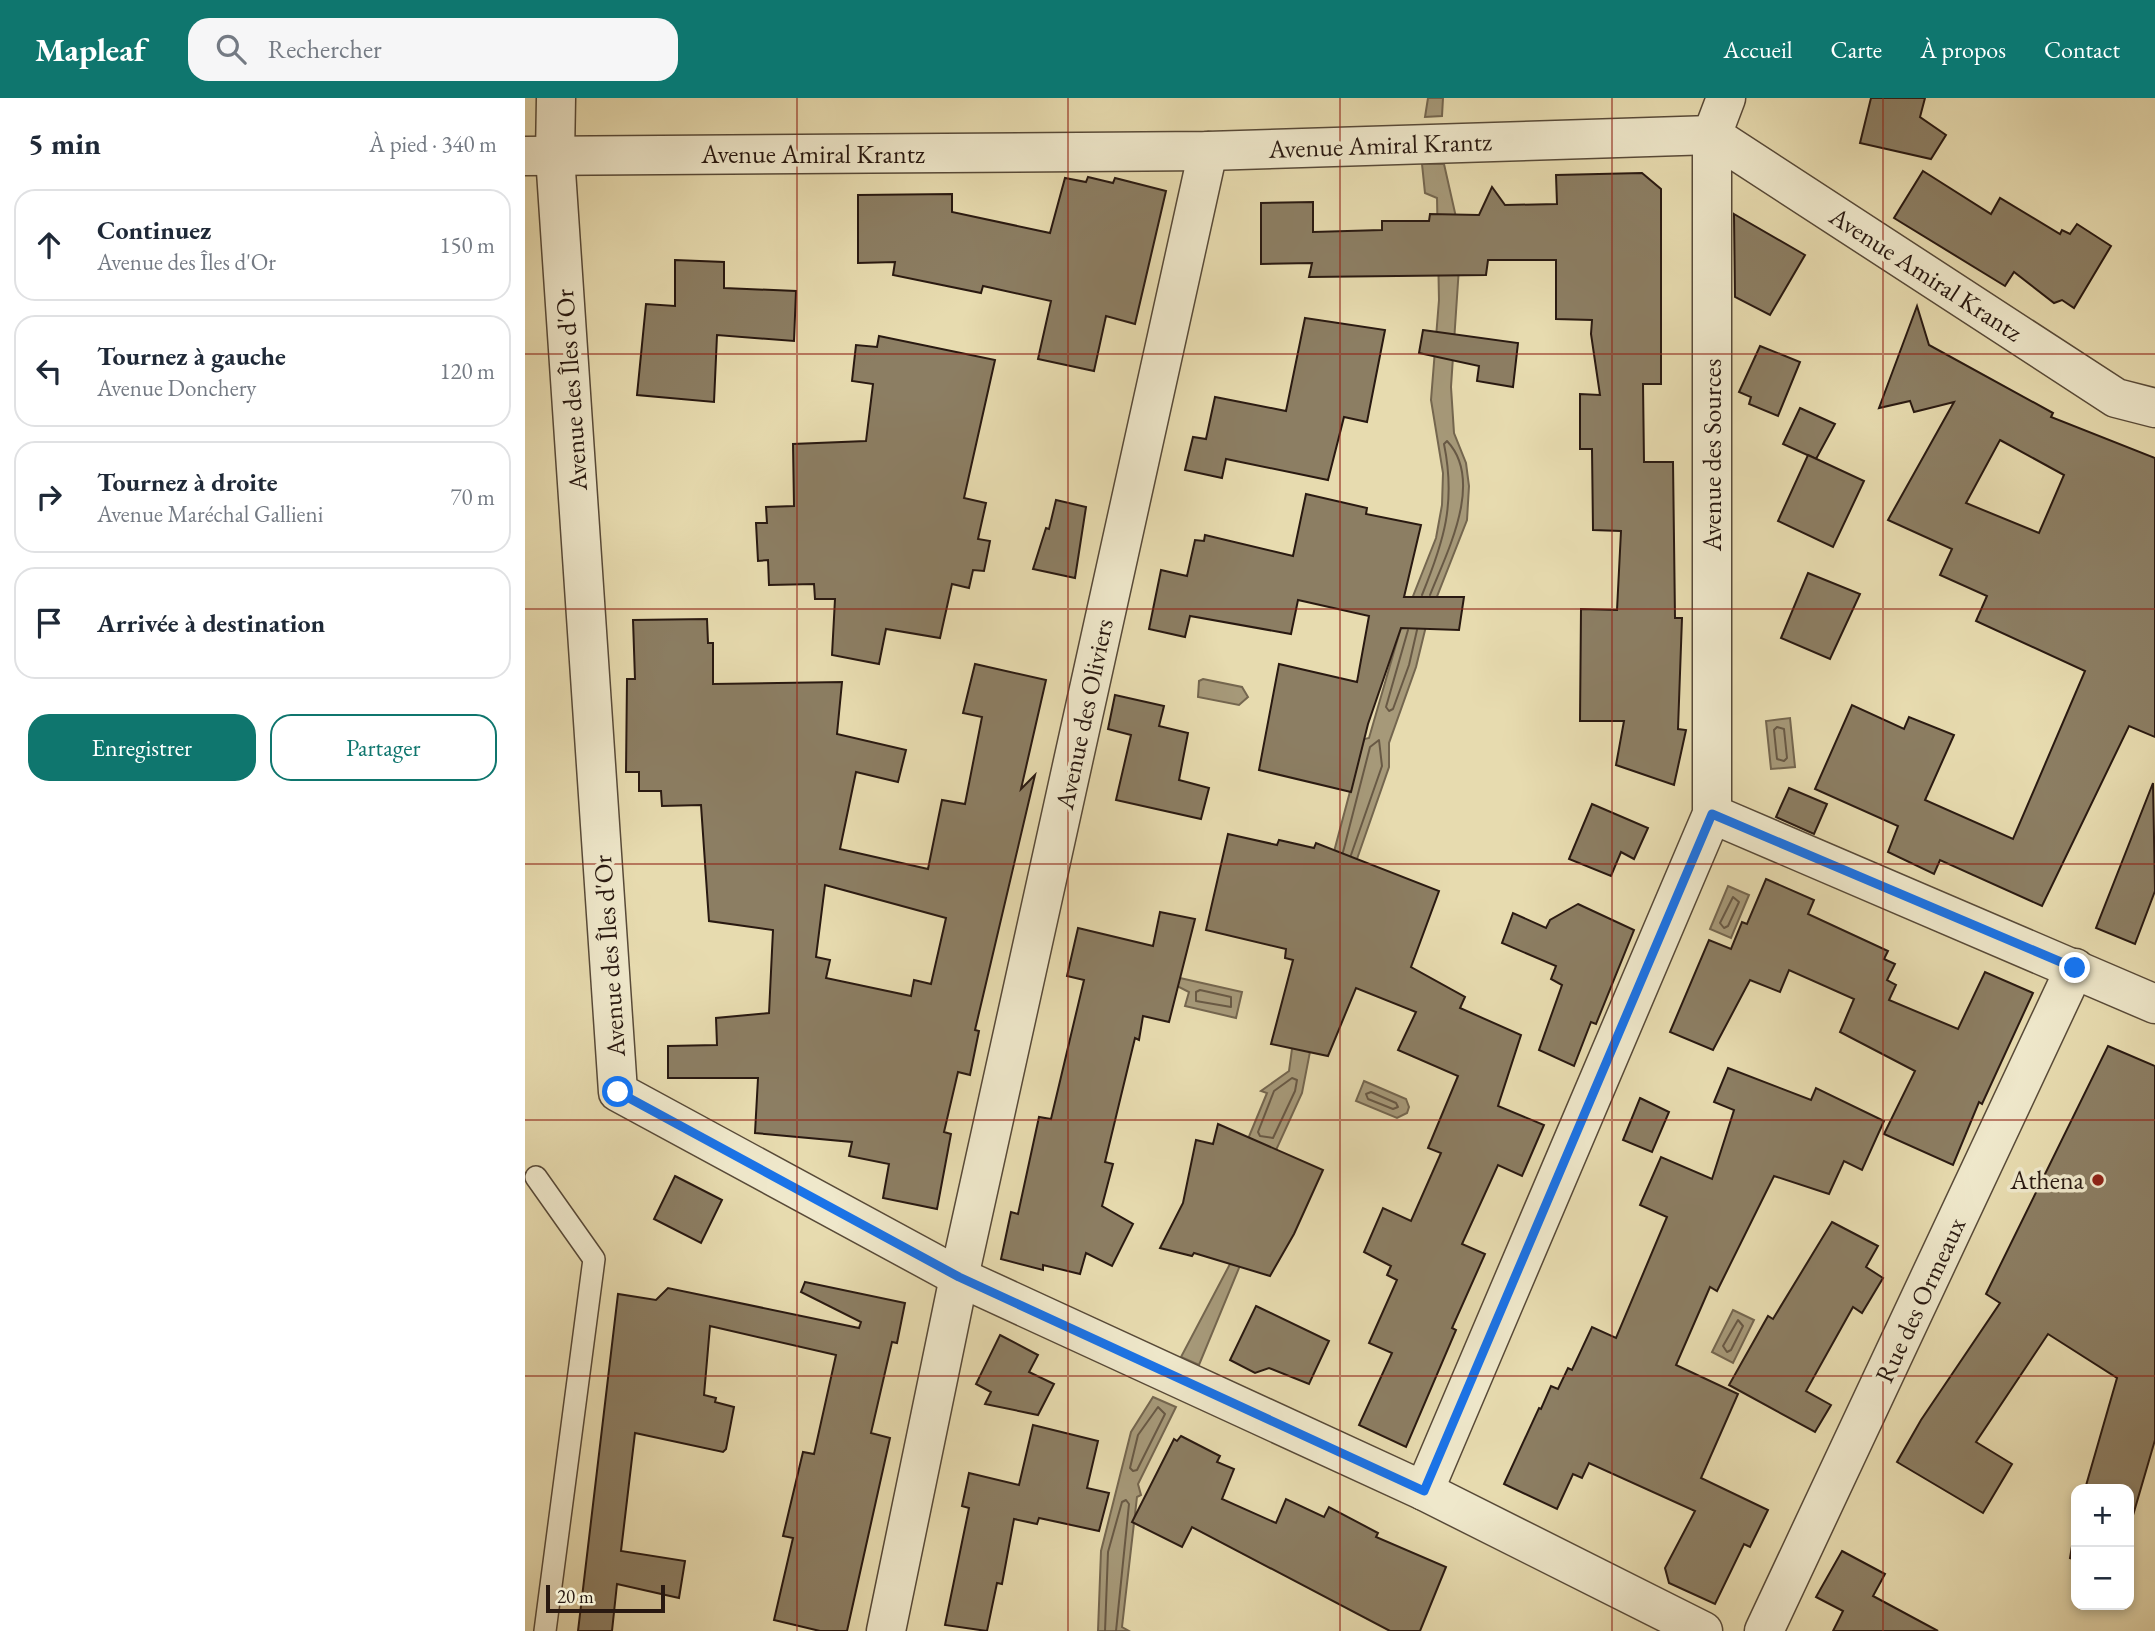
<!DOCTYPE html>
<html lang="fr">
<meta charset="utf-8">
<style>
:root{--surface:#fff;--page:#f6f6f7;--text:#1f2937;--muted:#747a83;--line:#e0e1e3;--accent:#0f766e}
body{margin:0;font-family:"EB Garamond",serif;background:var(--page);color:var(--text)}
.controls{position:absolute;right:21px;bottom:21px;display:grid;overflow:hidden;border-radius:14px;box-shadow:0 4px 10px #0003}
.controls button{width:63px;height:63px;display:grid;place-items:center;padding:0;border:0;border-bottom:2px solid var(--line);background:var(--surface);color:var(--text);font:35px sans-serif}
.scale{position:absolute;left:21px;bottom:18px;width:119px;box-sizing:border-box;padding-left:7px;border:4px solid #291911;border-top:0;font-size:19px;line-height:24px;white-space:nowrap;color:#291911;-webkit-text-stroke:5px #efe8cb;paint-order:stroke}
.stop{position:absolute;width:21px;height:21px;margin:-16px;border:5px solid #1a73e8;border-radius:50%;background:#fff}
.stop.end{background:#1a73e8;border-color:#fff;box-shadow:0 2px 7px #0008}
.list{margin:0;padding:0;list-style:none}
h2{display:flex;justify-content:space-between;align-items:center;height:91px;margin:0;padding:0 28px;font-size:30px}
h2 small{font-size:23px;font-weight:400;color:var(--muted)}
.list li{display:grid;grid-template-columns:46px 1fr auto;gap:21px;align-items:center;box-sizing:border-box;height:112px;margin:0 14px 14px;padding:0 14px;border:2px solid var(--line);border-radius:21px}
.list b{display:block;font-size:26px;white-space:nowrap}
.list p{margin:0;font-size:23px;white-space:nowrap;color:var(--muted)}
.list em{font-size:23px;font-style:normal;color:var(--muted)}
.actions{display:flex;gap:14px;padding:21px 28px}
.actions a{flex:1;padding:16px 0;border:2px solid var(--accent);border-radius:21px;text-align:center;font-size:24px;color:var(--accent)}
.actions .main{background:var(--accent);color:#fff}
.icon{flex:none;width:38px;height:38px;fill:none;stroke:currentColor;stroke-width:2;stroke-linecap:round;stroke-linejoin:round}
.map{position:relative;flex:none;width:1630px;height:1533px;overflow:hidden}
header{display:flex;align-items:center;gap:42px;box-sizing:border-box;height:98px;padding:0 35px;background:var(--accent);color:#fff}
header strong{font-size:33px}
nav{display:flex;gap:38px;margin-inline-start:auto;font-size:24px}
.search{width:490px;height:63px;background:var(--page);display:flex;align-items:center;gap:18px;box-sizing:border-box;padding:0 24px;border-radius:21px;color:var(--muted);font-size:26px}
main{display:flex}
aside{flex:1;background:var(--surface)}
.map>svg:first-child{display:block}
.water{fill:#a69979;stroke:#74664f;stroke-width:2}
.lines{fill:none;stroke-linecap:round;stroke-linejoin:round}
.shore{stroke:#685945;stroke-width:2}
.building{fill:#8c7e63;stroke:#291911;stroke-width:2;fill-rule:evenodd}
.lane-casing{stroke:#584a38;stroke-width:24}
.street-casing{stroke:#584a38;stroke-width:41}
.lane{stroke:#efe8cb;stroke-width:21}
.street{stroke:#efe8cb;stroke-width:38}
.route{stroke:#1a73e8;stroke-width:9}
.grid{fill:none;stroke:#8f2418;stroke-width:2;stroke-opacity:0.55}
.poi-dot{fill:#8f2418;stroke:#efe8cb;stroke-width:2.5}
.labels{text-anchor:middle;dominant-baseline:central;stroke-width:7;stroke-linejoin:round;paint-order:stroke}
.street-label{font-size:26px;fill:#291911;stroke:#efe8cb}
.poi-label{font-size:26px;fill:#291911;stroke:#efe8cb;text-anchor:end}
</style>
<header>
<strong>Mapleaf</strong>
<div class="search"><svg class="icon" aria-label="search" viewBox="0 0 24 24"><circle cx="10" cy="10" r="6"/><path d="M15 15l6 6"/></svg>Rechercher</div>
<nav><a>Accueil</a><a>Carte</a><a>À propos</a><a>Contact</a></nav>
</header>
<main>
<aside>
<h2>5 min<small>À pied · 340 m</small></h2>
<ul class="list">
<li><svg class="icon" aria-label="ahead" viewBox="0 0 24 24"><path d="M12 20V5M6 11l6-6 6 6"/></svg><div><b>Continuez</b><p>Avenue des Îles d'Or</p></div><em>150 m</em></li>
<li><svg class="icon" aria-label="left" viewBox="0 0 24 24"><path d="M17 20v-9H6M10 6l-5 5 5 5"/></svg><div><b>Tournez à gauche</b><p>Avenue Donchery</p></div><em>120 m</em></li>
<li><svg class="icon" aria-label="right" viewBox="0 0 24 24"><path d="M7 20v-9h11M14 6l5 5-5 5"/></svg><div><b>Tournez à droite</b><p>Avenue Maréchal Gallieni</p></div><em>70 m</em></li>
<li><svg class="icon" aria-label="arrive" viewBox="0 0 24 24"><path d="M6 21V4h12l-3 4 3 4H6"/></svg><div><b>Arrivée à destination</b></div></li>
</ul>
<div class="actions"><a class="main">Enregistrer</a><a>Partager</a></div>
</aside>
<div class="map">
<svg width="1630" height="1533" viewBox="0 0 1630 1533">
<rect width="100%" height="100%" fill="#e7dbaf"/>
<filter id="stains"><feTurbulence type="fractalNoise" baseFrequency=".00286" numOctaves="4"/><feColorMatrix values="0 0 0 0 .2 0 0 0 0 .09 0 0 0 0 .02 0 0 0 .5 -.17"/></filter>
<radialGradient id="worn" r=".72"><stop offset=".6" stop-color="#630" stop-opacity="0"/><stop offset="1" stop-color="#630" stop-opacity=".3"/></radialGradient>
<g class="water">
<path d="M903 0H918L917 18 900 19Z"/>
<path d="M897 66H919L933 128 934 169 926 289 929 335 941 365 944 388 942 422 902 524 891 569 864 645V669L832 761 815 799 777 995 751 1052 721 1153 674 1267 656 1259 705 1166 718 1053 742 995 736 993 764 973 778 870 839 641 844 640 877 526 911 440 917 407 918 375 906 302 914 202 912 100 900 95Z"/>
<path d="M678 581 717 589 723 599 714 607 673 599 674 583Z"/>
<path d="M1265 620 1270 669 1246 671 1241 623Z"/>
<path d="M1203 788 1224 797 1206 840 1185 831Z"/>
<path d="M655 880 717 894 711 920 660 908 664 894 652 888Z"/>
<path d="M839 983 881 1001 884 1009 882 1015 872 1020 831 1003Z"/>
<path d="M1208 1212 1229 1222 1208 1265 1187 1254Z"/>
<path d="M628 1299 651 1309 613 1386 616 1397 612 1399 597 1529 604 1533H573L576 1453 606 1334Z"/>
</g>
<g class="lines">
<g class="shore">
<path d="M897 497C919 443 931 405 919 346L922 343C960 383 921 456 905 497"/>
<path d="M883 532 861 609 864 613 868 611 884 567 892 532"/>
<path d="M1252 629 1259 631 1262 660 1259 663 1252 661 1249 632Z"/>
<path d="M818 754 845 649 854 642 857 668 826 757"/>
<path d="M1208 799 1214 804 1203 828 1199 830 1195 825Z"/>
<path d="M675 892 706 899V909L671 903V894Z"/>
<path d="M767 980 772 982 770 993 748 1040 735 1038 733 1034 749 993Z"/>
<path d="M846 994 871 1005 873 1009 868 1011 843 1001 841 996Z"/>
<path d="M1213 1222 1218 1228 1206 1252 1202 1254 1198 1248Z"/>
<path d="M633 1309 640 1316 612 1372 608 1373 605 1370 613 1337Z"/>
<path d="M580 1533 583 1454 597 1404 601 1402 604 1406 591 1533"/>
</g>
</g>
<g class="building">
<path d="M1346 0H1400L1395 19 1421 37 1406 61 1335 45Z"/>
<path d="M1398 73 1466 116 1475 100 1535 136 1537 132 1545 136 1552 126 1586 148 1549 210 1537 202 1529 205 1489 174 1480 188 1369 120Z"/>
<path d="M1117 75 1136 91V286H1118L1119 364H1148L1150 520H1157L1153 631 1161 632 1149 687 1091 667 1099 623H1055L1056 511 1092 512 1096 433 1068 432 1067 351H1055V296L1075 297 1066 236 1067 222 1031 221V162H963L961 177 784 179 787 165 736 166V105L788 104V134L857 132V123H904L905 116 954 117 967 89 980 107 1032 106 1031 77Z"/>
<path d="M563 79 588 85 590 80 641 93 610 226 581 218 569 273 513 261 526 203 458 188 456 195 368 177 370 164 333 165V97L427 96V114L525 135 540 80 561 84Z"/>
<path d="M1209 116 1280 157 1245 217 1210 199Z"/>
<path d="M150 162 199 164V190L271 193 269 243 192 237 189 304 112 297 121 206 150 208Z"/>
<path d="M1392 208 1404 247 1528 315 1526 319 1630 360V639L1604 628 1517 808 1415 762 1409 776 1363 754 1373 728 1290 691 1327 607 1379 631 1384 619 1429 637 1400 702 1488 741 1560 573 1451 523 1462 498 1415 477 1427 451 1363 422 1429 304 1389 314 1385 303 1354 310ZM1475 342 1539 377 1514 435 1441 405Z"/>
<path d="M780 220 860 232 842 324 819 319 803 382 701 361 697 380 660 372 668 339 681 341 690 299 761 313Z"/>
<path d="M898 232 993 245 988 289 952 283 954 268 894 255Z"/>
<path d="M354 238 470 262 439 400 461 405 453 441 465 443 459 473 448 472 444 490 427 486 415 540 361 531 354 566 307 557 310 501H290L289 486 244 487 243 462 233 463 231 425H242L241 409 269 408 268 346 341 343 348 286 327 283 331 247 352 249Z"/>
<path d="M1235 248 1275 264 1253 318 1224 306 1226 299 1214 294Z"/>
<path d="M1275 310 1310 326 1291 361 1258 346Z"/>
<path d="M1283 357 1339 383 1308 449 1253 423Z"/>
<path d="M781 396 842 410 841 416 896 427 879 499H939L934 532 876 530 843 626 826 694 734 672 754 566 832 584 844 518 773 502 766 536 665 518 660 539 624 531 636 472 662 478 670 442 679 443 680 437 768 458Z"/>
<path d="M531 402 561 409 550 480 508 471 521 430 524 431Z"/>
<path d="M1283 475 1335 496 1305 561 1256 540Z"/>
<path d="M182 521 183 545H188V586L317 584 312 636 381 652 373 684 331 674 315 751 403 771 417 702 440 706 457 619 438 615 450 566 521 582 496 691 510 677 450 932 454 933 445 977 433 974 419 1034 426 1036 412 1111 358 1100 364 1066 324 1058 327 1044 230 1035 233 980H143V948L192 947 191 920 244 915 248 832 184 823 176 707 137 708 136 693H114V674H101L102 581H110L108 522ZM300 787 421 820 406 886 389 882 386 898 301 880 305 862 291 859Z"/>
<path d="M590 597 639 608 634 628 663 635 654 682 684 690 676 721 591 702 606 637 583 631Z"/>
<path d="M1628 685 1630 793 1610 846 1571 830Z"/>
<path d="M1264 690 1302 706 1289 736 1251 719Z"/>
<path d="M1067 706 1123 730 1109 761 1096 754 1086 778 1044 761Z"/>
<path d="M703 736 752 747 754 742 789 750 791 745 914 793 886 869 940 899 935 910 996 937 973 1008 1019 1027 997 1078 973 1067 937 1146 960 1156 927 1230 931 1232 881 1349 834 1327 867 1255 844 1245 872 1182 862 1177 866 1168 839 1154 858 1110 886 1123 916 1055 903 1050 933 978 873 952 891 914 831 890 803 958 746 946 768 862 760 860 761 851 681 832Z"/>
<path d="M1241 781 1289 802 1283 816 1363 853 1359 861 1370 866 1362 882 1371 887 1364 902 1433 931 1460 874 1508 895 1457 1006 1454 1004 1428 1067 1359 1036 1390 973 1315 934 1329 901 1264 872 1255 894 1225 882 1188 952 1145 934 1184 842 1206 851 1217 824 1222 826Z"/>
<path d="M1053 806 1109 832 1071 926 1066 924 1049 968 1014 952 1037 887 1026 881 1031 868 977 845 988 815 1021 830 1025 822Z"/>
<path d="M635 814 670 821 644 924 618 918 614 942 610 940 580 1064 588 1066 577 1108 608 1126 587 1168 561 1155 555 1176 518 1167V1172L476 1161 486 1114 493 1116 514 1019 526 1021 559 882 542 878 553 830 628 848Z"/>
<path d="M1583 948 1630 968V1342L1604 1431V1391H1560L1592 1280 1523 1236 1451 1344 1487 1366 1458 1415 1372 1364 1396 1322 1475 1205 1461 1196Z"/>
<path d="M1203 970 1286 1002 1291 990 1359 1023 1337 1072 1319 1063 1304 1096 1249 1078 1192 1193 1185 1189 1151 1267 1213 1296 1176 1380 1243 1412 1225 1449 1219 1446 1190 1506 1144 1485 1140 1470 1170 1413 1064 1365 1057 1380 1048 1376 1032 1411 979 1386 1014 1310 1016 1311 1026 1288 1033 1291 1043 1270 1047 1272 1067 1229 1091 1240 1142 1119 1115 1107 1136 1059 1187 1081 1209 1012 1189 1004Z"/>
<path d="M1115 1000 1144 1014 1127 1054 1098 1042Z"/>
<path d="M693 1026 798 1072 769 1136 745 1178 669 1155 667 1158 635 1150 658 1105 671 1042 688 1046Z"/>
<path d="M150 1078 197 1102 176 1145 129 1121Z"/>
<path d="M1307 1124 1353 1148 1341 1169 1358 1180 1337 1215 1328 1209 1281 1293 1306 1307 1290 1334 1204 1287 1243 1218 1248 1221Z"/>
<path d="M280 1184 380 1205 372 1245 367 1244 346 1335 365 1340 322 1533H295L249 1522 268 1440 258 1438 278 1354 289 1356 311 1257 185 1228 179 1297 191 1300 190 1304 209 1309 201 1351 198 1354 110 1335 96 1453 160 1463 154 1500 92 1486 87 1533H53L93 1196 131 1202 143 1190 334 1230 336 1224 276 1194Z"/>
<path d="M731 1208 804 1243 784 1286 744 1270 730 1275 705 1262Z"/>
<path d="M475 1237 513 1257 504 1274 529 1286 513 1317 460 1306 466 1294 451 1286Z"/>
<path d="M508 1327 573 1343 562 1390 584 1395 574 1433 514 1420 512 1426 489 1421 477 1486 472 1485 462 1533 420 1527 444 1410 437 1408 444 1375 494 1387Z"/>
<path d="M656 1338 695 1358 692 1364 709 1371 697 1401 751 1425 761 1401 799 1419 804 1409 853 1435 851 1439 921 1469 895 1533H865L667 1429 657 1449 607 1424 649 1341 652 1343Z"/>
<path d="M1551 1424V1462L1545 1460Z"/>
<path d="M1317 1453 1360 1476 1348 1498 1413 1533H1308L1318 1513 1291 1499Z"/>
</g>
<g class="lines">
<g class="lane-casing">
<path id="lane" d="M11 1079 69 1161 20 1533"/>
</g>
<g class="street-casing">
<g id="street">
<path d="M31 0 30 58 93 994 434 1179 899 1393 1178 1533"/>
<path d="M0 58 683 53 1187 37 1591 300 1630 310"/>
<path d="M1187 716 1630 906"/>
<path d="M899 1393 1187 716V37L1201 0"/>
<path d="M361 1533 434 1179 683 53"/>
<path d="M1239 1533 1550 870"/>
</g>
</g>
<use href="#lane" class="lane"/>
<use href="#street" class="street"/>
</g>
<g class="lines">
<path class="route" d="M93 994 434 1179 899 1393 1187 716 1550 870"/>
</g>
<path class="grid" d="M272 0V1533M543 0V1533M815 0V1533M1087 0V1533M1358 0V1533M0 256H1630M0 511H1630M0 766H1630M0 1022H1630M0 1278H1630"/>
<circle class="poi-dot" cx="1573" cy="1082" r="7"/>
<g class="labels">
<g class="street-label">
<text transform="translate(855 47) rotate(-2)">Avenue Amiral Krantz</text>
<text x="288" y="56">Avenue Amiral Krantz</text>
<text transform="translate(1401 176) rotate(33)">Avenue Amiral Krantz</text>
<text transform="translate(46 292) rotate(-94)">Avenue des Îles d'Or</text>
<text transform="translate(1187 357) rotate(-90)">Avenue des Sources</text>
<text transform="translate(559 616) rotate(-78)">Avenue des Oliviers</text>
<text transform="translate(84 858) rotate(-94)">Avenue des Îles d'Or</text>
<text transform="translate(1395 1202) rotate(-65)">Rue des Ormeaux</text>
</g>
<g class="poi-label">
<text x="1559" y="1082">Athena</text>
</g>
</g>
<rect width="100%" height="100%" filter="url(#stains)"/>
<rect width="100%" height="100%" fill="url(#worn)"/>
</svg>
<div class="controls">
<button>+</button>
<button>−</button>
</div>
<div class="scale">20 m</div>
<div class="stop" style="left:93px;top:994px"></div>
<div class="stop end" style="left:1550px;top:870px"></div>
</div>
</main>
